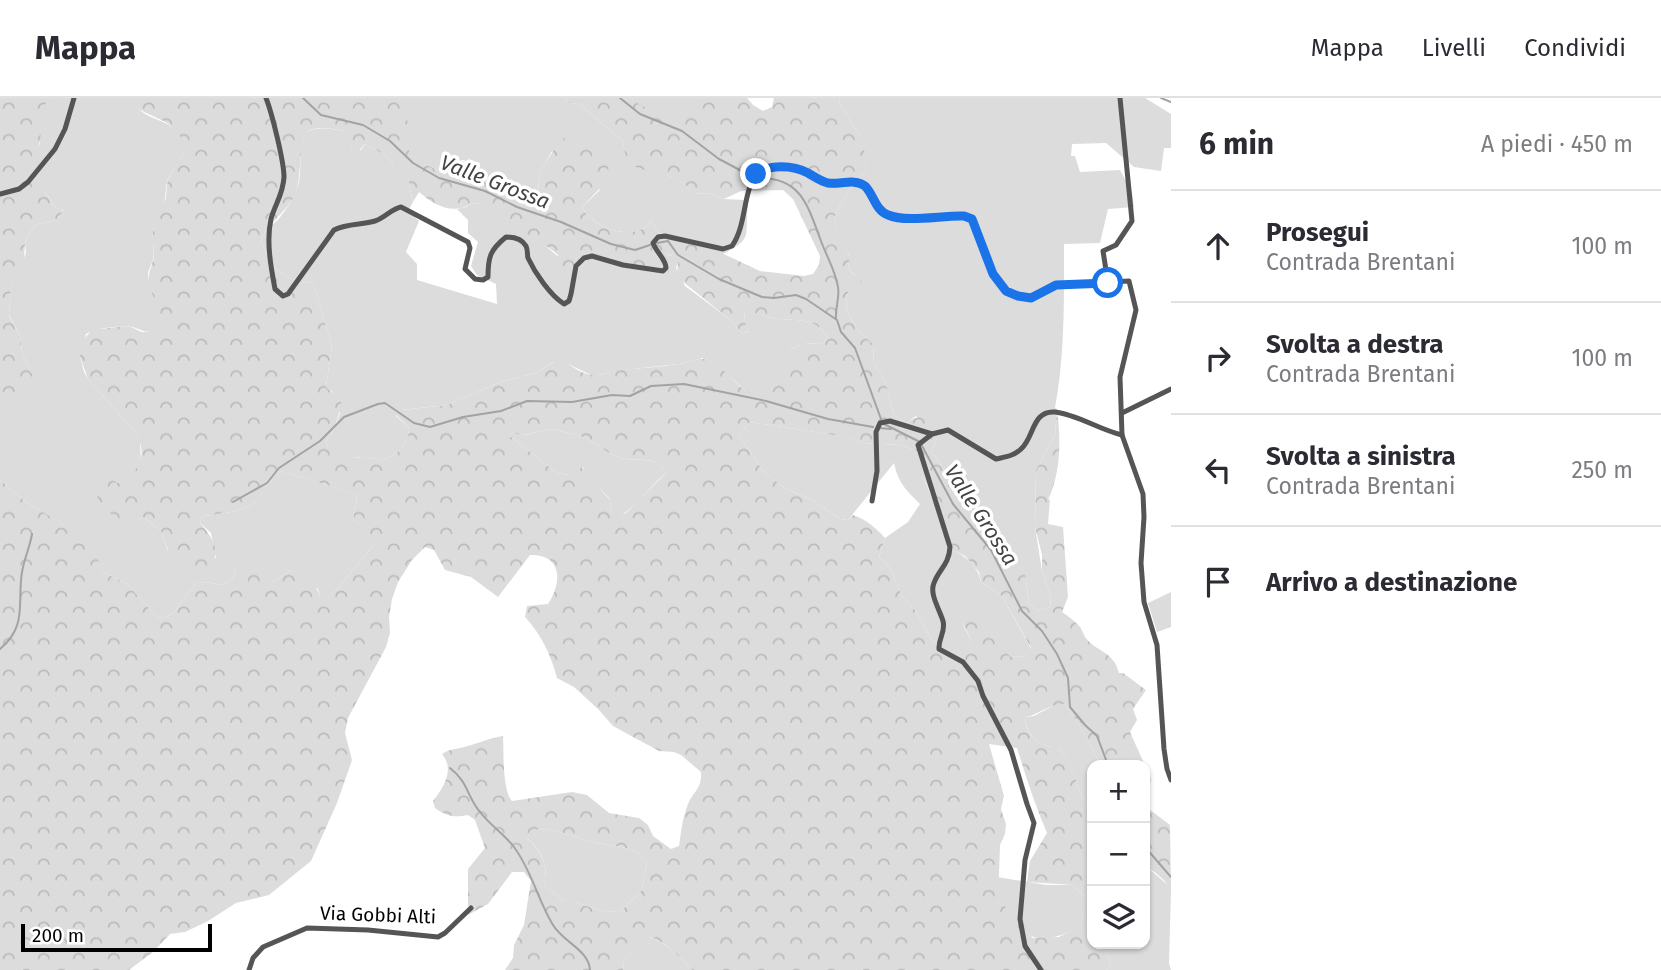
<!DOCTYPE html>
<html lang="it">
<meta charset="utf-8">
<style>
:root{--surface:#fff;--page:#f2f2f3;--text:#2b2b33;--muted:#7c7c81;--line:#e1e1e2}
body{margin:0;font-family:"Fira Sans",sans-serif;background:var(--page);color:var(--text)}
.controls{position:absolute;right:21px;bottom:21px;display:grid;overflow:hidden;border-radius:14px;box-shadow:0 2px 5px #0004}
.controls button{width:63px;height:63px;display:grid;place-items:center;padding:0;border:0;border-bottom:2px solid var(--line);background:var(--surface);color:var(--text);font:35px sans-serif}
.scale{position:absolute;left:21px;bottom:18px;width:191px;box-sizing:border-box;padding-left:7px;border:4px solid #000;border-top:0;font-size:19px;line-height:24px;white-space:nowrap;color:#000;-webkit-text-stroke:5px #fff;paint-order:stroke}
.stop{position:absolute;width:21px;height:21px;margin:-16px;border:5px solid #1a73e8;border-radius:50%;background:#fff}
.stop.end{background:#1a73e8;border-color:#fff;box-shadow:0 2px 7px #0008}
.list{margin:0;padding:0;list-style:none}
h2{display:flex;justify-content:space-between;align-items:center;height:91px;margin:0;padding:0 28px;font-size:30px}
h2 small{font-size:23px;font-weight:400;color:var(--muted)}
.list li{display:grid;grid-template-columns:46px 1fr auto;gap:21px;align-items:center;box-sizing:border-box;height:112px;padding:0 28px;border-top:2px solid var(--line)}
.list b{display:block;font-size:26px;white-space:nowrap}
.list p{margin:0;font-size:23px;white-space:nowrap;color:var(--muted)}
.list em{font-size:23px;font-style:normal;color:var(--muted)}
.icon{flex:none;width:38px;height:38px;fill:none;stroke:currentColor;stroke-width:2;stroke-linecap:round;stroke-linejoin:round}
.map{position:relative;flex:none;width:1171px;height:872px;overflow:hidden}
header{display:flex;align-items:center;gap:42px;box-sizing:border-box;height:98px;padding:0 35px;background:var(--surface);border-bottom:2px solid var(--line)}
header strong{font-size:33px}
nav{display:flex;gap:38px;margin-inline-start:auto;font-size:24px}
main{display:flex}
aside{flex:1;background:var(--surface)}
.map>svg:first-child{display:block}
.green{fill:#dcdcdc}
.forest{fill:url(#forest-crowns);fill-rule:evenodd}
.lines{fill:none;stroke-linecap:round;stroke-linejoin:round}
.stream{stroke:#a3a3a3;stroke-width:2}
.minor{stroke:#555;stroke-width:5}
.route{stroke:#1a73e8;stroke-width:9}
.labels{text-anchor:middle;dominant-baseline:central;stroke-width:7;stroke-linejoin:round;paint-order:stroke}
.street-label{font-size:19px;fill:#000;stroke:#fff}
.water-label{font-size:21px;font-style:italic;fill:#444;stroke:#fff}
</style>
<header>
<strong>Mappa</strong>
<nav><a>Mappa</a><a>Livelli</a><a>Condividi</a></nav>
</header>
<main>
<div class="map">
<svg width="1171" height="872" viewBox="0 0 1171 872">
<defs>
<pattern id="forest-crowns" width="20" height="18" patternUnits="userSpaceOnUse" patternTransform="scale(1.75)"><rect width="20" height="18" fill="#dcdcdc"/><path d="M2 6a3 3 0 1 1 6 0M12 15a3 3 0 1 1 6 0" fill="none" stroke="#bbb"/></pattern>
</defs>
<rect width="100%" height="100%" fill="#fff"/>
<g class="green">
<path d="M49 0C60 0 116 0 123 0 132 4 140 14 149 18 164 25 186 30 184 52 183 65 170 72 167 84 165 94 166 104 162 115 159 121 154 127 153 134 152 143 155 152 153 161 152 166 149 170 148 175 147 192 171 217 156 230 147 238 141 231 132 229 120 227 95 230 86 236L80 259 84 274 88 281 135 334 140 343 141 366 125 386 117 385 136 423 143 419 161 433 168 453 216 460 211 435 200 425 202 418C214 417 247 413 255 404 265 392 268 384 281 373L347 393 356 396 357 404 353 412 354 422 374 439 373 448 331 498H320L318 491 291 472 271 485 236 468 233 481 222 487 206 484 196 485 174 514 165 520 157 519 127 486 103 474C92 440 63 427 34 409 22 402 11 391 0 382V317L33 278 22 255 21 240 9 217 11 190 26 155 25 145 31 133 38 126 57 122 64 112 56 110 37 83 34 66 35 54 40 46V12Z"/>
<path d="M399 0H565L569 5 579 6 617 38 623 43C625 71 652 72 672 79 681 82 688 90 695 96L709 95 724 101 744 102 748 106C744 137 755 140 723 156L659 135 651 123C636 145 593 131 582 109L600 92 552 53 545 66 540 71 538 93 533 98 523 99 503 84 477 72 464 62H448L437 72 425 66 408 82 413 104 408 113 419 123 406 154 417 166V182L497 206 496 186 477 177 471 168 478 144 468 135V122L457 111 466 109 472 105 481 106 532 143 542 145 574 172 589 164 601 162 637 170 653 168 658 160 666 156 679 160 676 170 685 188 728 220 742 235 749 234 745 224 744 214C755 212 760 218 771 220 792 224 816 217 828 240L823 245 803 246 789 252 781 281 775 289 767 295 761 296H752L745 292 712 264 703 260 679 266 623 272 593 278 568 266 553 264 536 275 500 284 447 307 401 312 396 306V318L409 330C409 343 400 356 387 360 379 363 372 360 364 360 349 359 330 361 326 343L333 334 340 315 333 294 326 289 332 248 313 185C281 182 271 171 261 142 264 131 274 127 281 118 286 111 293 102 296 94 304 75 297 53 305 35 317 27 334 31 347 34L352 51 361 52 365 46 387 58 394 67 401 6Z"/>
<path d="M632 0H701C691 5 681 17 672 21 662 25 643 9 634 4Z"/>
<path d="M839 0H1145L1171 16V50H1164L1161 73 1134 69 1106 45 1072 46 1071 58H1075L1080 74 1120 72 1132 94 1134 109 1108 111 1100 145 1064 146C1064 200 1065 256 1055 310L1057 311 1055 337 1036 372 1035 429 1042 473 1051 499 1050 509 1038 513 1029 505 1026 482 1009 447 996 433 974 416 958 389 950 381 932 354 938 337 916 318 906 325 894 317 886 286 874 265 873 246C859 234 839 212 849 193L855 195V177L848 171C853 147 839 145 835 124 832 111 858 83 866 72L861 39 840 6Z"/>
<path d="M750 324 841 338 863 345 900 347 915 352 923 361V379L955 453C968 460 978 469 981 484L1002 498 1031 551 1025 558 1011 559 963 527 971 542 965 552 944 551 931 541 915 512 902 498 890 470 879 459 885 440 908 424 920 406C907 393 898 385 894 365L848 422 840 421 812 402 783 389 774 382 763 373 739 337Z"/>
<path d="M550 331C563 334 575 335 587 341 599 347 608 357 621 360 639 365 655 356 666 375 651 387 633 413 617 419L610 413 611 402 587 377 583 369 570 377 557 375 510 338V335L525 337Z"/>
<path d="M1171 494V529L1157 534 1148 505Z"/>
<path d="M1056 606H1064C1080 625 1089 646 1101 667H1092V709C1077 698 1078 684 1072 669 1069 662 1063 655 1058 649 1040 650 1026 638 1025 619L1034 618Z"/>
<path d="M548 731C565 735 581 741 597 745 617 749 634 747 647 764L642 792 620 814 602 813 575 804H565L544 787C549 767 542 753 527 740L531 732Z"/>
<path d="M1146 768 1170 789 1171 793 1169 865 1171 872H1107L1111 865 1101 846H1145Z"/>
<path d="M997 779 1046 787H1073L1084 798V811L1081 828C1064 836 1045 847 1027 836L998 803Z"/>
<path d="M649 839C666 844 680 860 692 872H623L624 863Z"/>
</g>
<g class="forest">
<path d="M0 0H49C37 17 43 24 40 43 39 49 36 53 35 59 32 79 45 95 56 110L64 112 57 122 38 126 31 133 25 145 24 163 11 190 9 218 21 240 22 255 33 278 34 288 31 295 0 317Z"/>
<path d="M123 0H399L411 33 408 66 402 70 394 67 387 58 365 46 357 55 352 51 346 34C336 31 313 26 305 36 300 42 301 81 296 95 288 113 265 128 261 142 271 171 281 182 313 185L332 248 326 289 338 299 342 306 333 334 326 343 328 349C341 359 348 359 365 360 372 360 380 363 387 360 400 356 409 343 409 330L387 308 396 306 402 312 447 307 500 284 536 275 560 260C568 266 583 277 593 277 601 278 612 273 620 272 639 270 659 269 679 266 687 265 697 260 705 261 727 266 738 300 763 295 785 291 780 267 789 252L803 246 823 245 828 240C816 217 792 224 771 220 760 218 755 212 744 215L745 224 749 234 742 235 728 220 677 179 678 160 667 156 658 160 654 168C648 169 642 170 637 170 624 169 612 162 599 163 580 163 577 179 559 166L558 157C544 144 541 148 528 141 511 131 496 117 481 106L472 105C453 118 434 107 419 94L413 104 408 82 418 68 425 66 437 72 448 62 456 59 477 72H487L523 99 533 98 538 93 540 71C550 62 553 49 564 40L571 41 609 65 607 83 582 109C592 131 637 145 651 123L659 135 676 142 713 151 760 173 804 178 813 176 819 167 820 158 793 101 783 92 741 93 724 101 709 95 694 96C688 89 680 82 672 79 646 70 625 76 623 43L579 6 569 5 565 0H632L635 4 666 21H672L690 5 701 0H747L753 7 763 13 772 9 774 0H839L840 6 861 39 864 50 866 72C858 83 832 111 835 124 839 144 853 147 848 171L863 185 860 198 849 193C839 212 859 234 873 246L874 265 886 286 894 317 906 325C919 316 924 318 937 325L938 337 932 354 950 381 958 389 974 416 996 433 1024 468 1029 505 1038 513 1050 509 1051 499 1042 473V457L1035 429 1036 372 1055 337 1057 311C1061 341 1061 374 1048 402L1050 401 1048 426 1063 429 1068 499 1062 514C1068 518 1075 523 1080 529 1080 529 1085 538 1085 539 1097 555 1113 552 1119 575H1123L1146 592 1133 611 1137 622 1130 634 1151 681 1145 708 1170 727 1171 793C1167 783 1154 772 1145 769V667H1101C1089 646 1080 625 1064 606 1050 605 1039 617 1025 619 1025 637 1040 650 1058 649 1063 655 1069 662 1072 668 1078 684 1077 698 1092 709V846H1101L1111 865 1107 872H692C680 860 666 844 650 839L624 863 623 872H505L513 860 514 847 524 827 531 783 524 774H512L488 806 468 817V771L485 750 475 722 468 717C454 720 446 718 435 710L433 703C444 689 455 671 442 656 452 650 453 652 464 649 477 646 489 640 503 638 504 654 502 692 512 703L572 694 587 697 609 715 639 720 648 727 653 738 671 751 679 748C681 735 682 722 687 709 692 693 702 693 701 674L681 657 674 654 659 653 613 628 599 612 574 589 557 580C551 557 541 536 525 519L527 508 548 506C562 485 563 456 530 457L498 499 471 479 445 472 434 452 425 449 412 462 398 484 392 501 389 519 390 535 386 549 348 620 345 635 352 662 337 705 311 763 269 797 236 805 208 823 185 834 170 836 153 854 129 872H0V382C11 391 22 402 34 409 64 427 92 439 103 474L127 486 157 519 165 520 174 514 196 485 206 484 222 487 233 481 236 468 248 469 271 485 291 472C306 475 315 484 320 498H331L373 448V439L354 422 353 412 357 404 356 396 281 373C268 384 265 393 255 404 247 413 214 417 202 418L200 425C216 443 224 459 202 476L193 475 171 460 161 433 143 419 128 428C115 418 94 407 96 390L109 379 117 385H125C140 367 148 357 135 334L88 281 80 259 81 244 93 231C105 232 118 227 130 229 136 230 140 235 145 234 150 234 156 231 158 227 166 214 152 200 149 187 147 174 153 168 154 156 154 148 151 138 154 130 157 119 163 111 166 100 167 93 166 85 169 79 176 66 189 58 182 42 173 19 140 18 123 0ZM750 324 840 338 863 345 900 347 915 352 923 361V379L940 415 946 437 955 453 965 458 979 474 981 484 1002 498 1031 550 1025 558 1011 559C996 547 1000 535 990 523 984 516 973 512 964 509L959 517 971 542 965 551H944L931 541 915 512 902 498 890 470 879 459 885 440C876 430 866 421 853 417L848 422 840 421 812 402 783 389 763 373 739 337ZM550 331C563 334 575 335 587 341 599 347 608 357 621 360 639 365 655 356 666 375L626 415 617 418 610 413 611 402C598 392 591 373 576 366L570 377 557 375 510 338V335L524 337ZM989 646 1017 650C1026 679 1035 707 1047 735L1030 763 1027 784 1073 787 1084 798V811L1081 827 1059 839 1033 840 1023 832 1021 822 998 803 1000 747 1005 736 1006 726 1001 711 1004 698ZM548 731C565 735 581 741 597 745 617 749 634 747 647 764L642 792 620 814 602 813 575 804H565L544 787C549 767 542 754 527 740L531 732Z"/>
</g>
<g class="lines">
<g class="stream">
<path d="M303 0 321 17 363 27 390 43 413 65 439 80 485 93 517 109 561 124 611 146 635 152 650 147"/>
<path d="M620 0 640 16 682 33 719 61 753 79"/>
<path d="M1161 0 1171 4"/>
<path d="M758 80C802 79 808 109 821 143 826 157 836 174 838 189 840 199 835 210 836 221"/>
<path d="M657 145 668 143 678 157 719 181 762 199 774 200 796 197 806 201 837 222 841 234 855 250 881 321"/>
<path d="M884 326 920 344 953 406 991 452 1022 513 1042 533 1057 556 1068 580 1070 609 1085 627 1097 638 1108 667"/>
<path d="M879 330 891 331"/>
<path d="M233 404 267 385 279 370 320 343 344 319 378 306 385 305 414 325 430 329 463 319 501 313 527 303 572 304 612 297 630 298 651 288 684 286 766 303 828 321 873 329"/>
<path d="M0 551C28 528 17 504 22 474 24 461 30 449 32 436"/>
<path d="M450 670C469 685 466 697 480 714 490 727 504 736 514 749 532 773 538 803 553 827 563 844 589 852 590 872"/>
<path d="M1145 749 1171 779"/>
</g>
<g class="minor">
<path d="M266 0C272 15 284 64 284 79 283 97 275 106 271 121 266 143 271 170 275 191L283 198 288 196 334 132C347 125 362 127 375 123 385 120 391 111 401 109L468 144 470 150 465 171 475 181 483 182 488 179C488 159 490 152 506 139 513 139 522 141 526 148 528 152 527 156 528 160 535 175 550 197 564 206L569 203 571 196 576 168 584 160 592 158 623 167 663 173 666 170C666 161 656 154 653 145L658 139 665 138 723 151 732 148C747 126 742 97 756 77 765 65 794 68 806 74 815 78 820 84 830 85 840 87 853 81 862 87 874 95 874 113 889 118 912 125 941 117 964 118L972 121 993 176 1006 193 1018 198 1031 200 1056 187 1129 183 1136 212 1120 279 1122 337 1143 396 1144 419 1141 465 1144 504 1157 547 1164 651 1167 671 1171 682"/>
<path d="M0 96 19 91 28 84 55 51 65 31 74 0"/>
<path d="M1108 185 1103 153 1116 147 1132 123 1120 0"/>
<path d="M1122 315 1171 291"/>
<path d="M932 336 918 347 950 449C949 467 939 471 934 485 929 496 940 512 943 523 946 534 938 541 939 551L963 564 978 583 983 598 1011 652 1027 706 1034 725 1025 762 1020 821 1025 848 1041 872"/>
<path d="M872 403 877 373 876 334 880 325 890 323 932 336 948 332 996 361C1005 359 1014 358 1021 351 1034 340 1032 312 1055 314 1076 316 1100 332 1122 337"/>
<path d="M249 872 253 860 263 849 307 830 368 832 438 839 445 835 471 810"/>
</g>
</g>
<g class="lines">
<path class="route" d="M756 76C770 66 793 67 808 75 815 79 820 83 828 85 839 87 855 80 865 88 874 97 875 112 888 117 907 125 943 117 964 118L972 121 993 176 1006 193 1018 198 1031 200 1056 187 1108 185"/>
</g>
<g class="labels">
<g class="street-label">
<text transform="translate(378 817) rotate(2)">Via Gobbi Alti</text>
</g>
<g class="water-label">
<text transform="translate(495 84) rotate(21)">Valle Grossa</text>
<text transform="translate(981 417) rotate(57)">Valle Grossa</text>
</g>
</g>
</svg>
<div class="controls">
<button>+</button>
<button>−</button>
<button><svg class="icon" aria-label="layers" viewBox="0 0 24 24"><path d="M12 4l9 5-9 5-9-5zM3 14l9 5 9-5"/></svg></button>
</div>
<div class="scale">200 m</div>
<div class="stop" style="left:1108px;top:185px"></div>
<div class="stop end" style="left:756px;top:76px"></div>
</div>
<aside>
<h2>6 min<small>A piedi · 450 m</small></h2>
<ul class="list">
<li><svg class="icon" aria-label="ahead" viewBox="0 0 24 24"><path d="M12 20V5M6 11l6-6 6 6"/></svg><div><b>Prosegui</b><p>Contrada Brentani</p></div><em>100 m</em></li>
<li><svg class="icon" aria-label="right" viewBox="0 0 24 24"><path d="M7 20v-9h11M14 6l5 5-5 5"/></svg><div><b>Svolta a destra</b><p>Contrada Brentani</p></div><em>100 m</em></li>
<li><svg class="icon" aria-label="left" viewBox="0 0 24 24"><path d="M17 20v-9H6M10 6l-5 5 5 5"/></svg><div><b>Svolta a sinistra</b><p>Contrada Brentani</p></div><em>250 m</em></li>
<li><svg class="icon" aria-label="arrive" viewBox="0 0 24 24"><path d="M6 21V4h12l-3 4 3 4H6"/></svg><div><b>Arrivo a destinazione</b></div></li>
</ul>
</aside>
</main>
